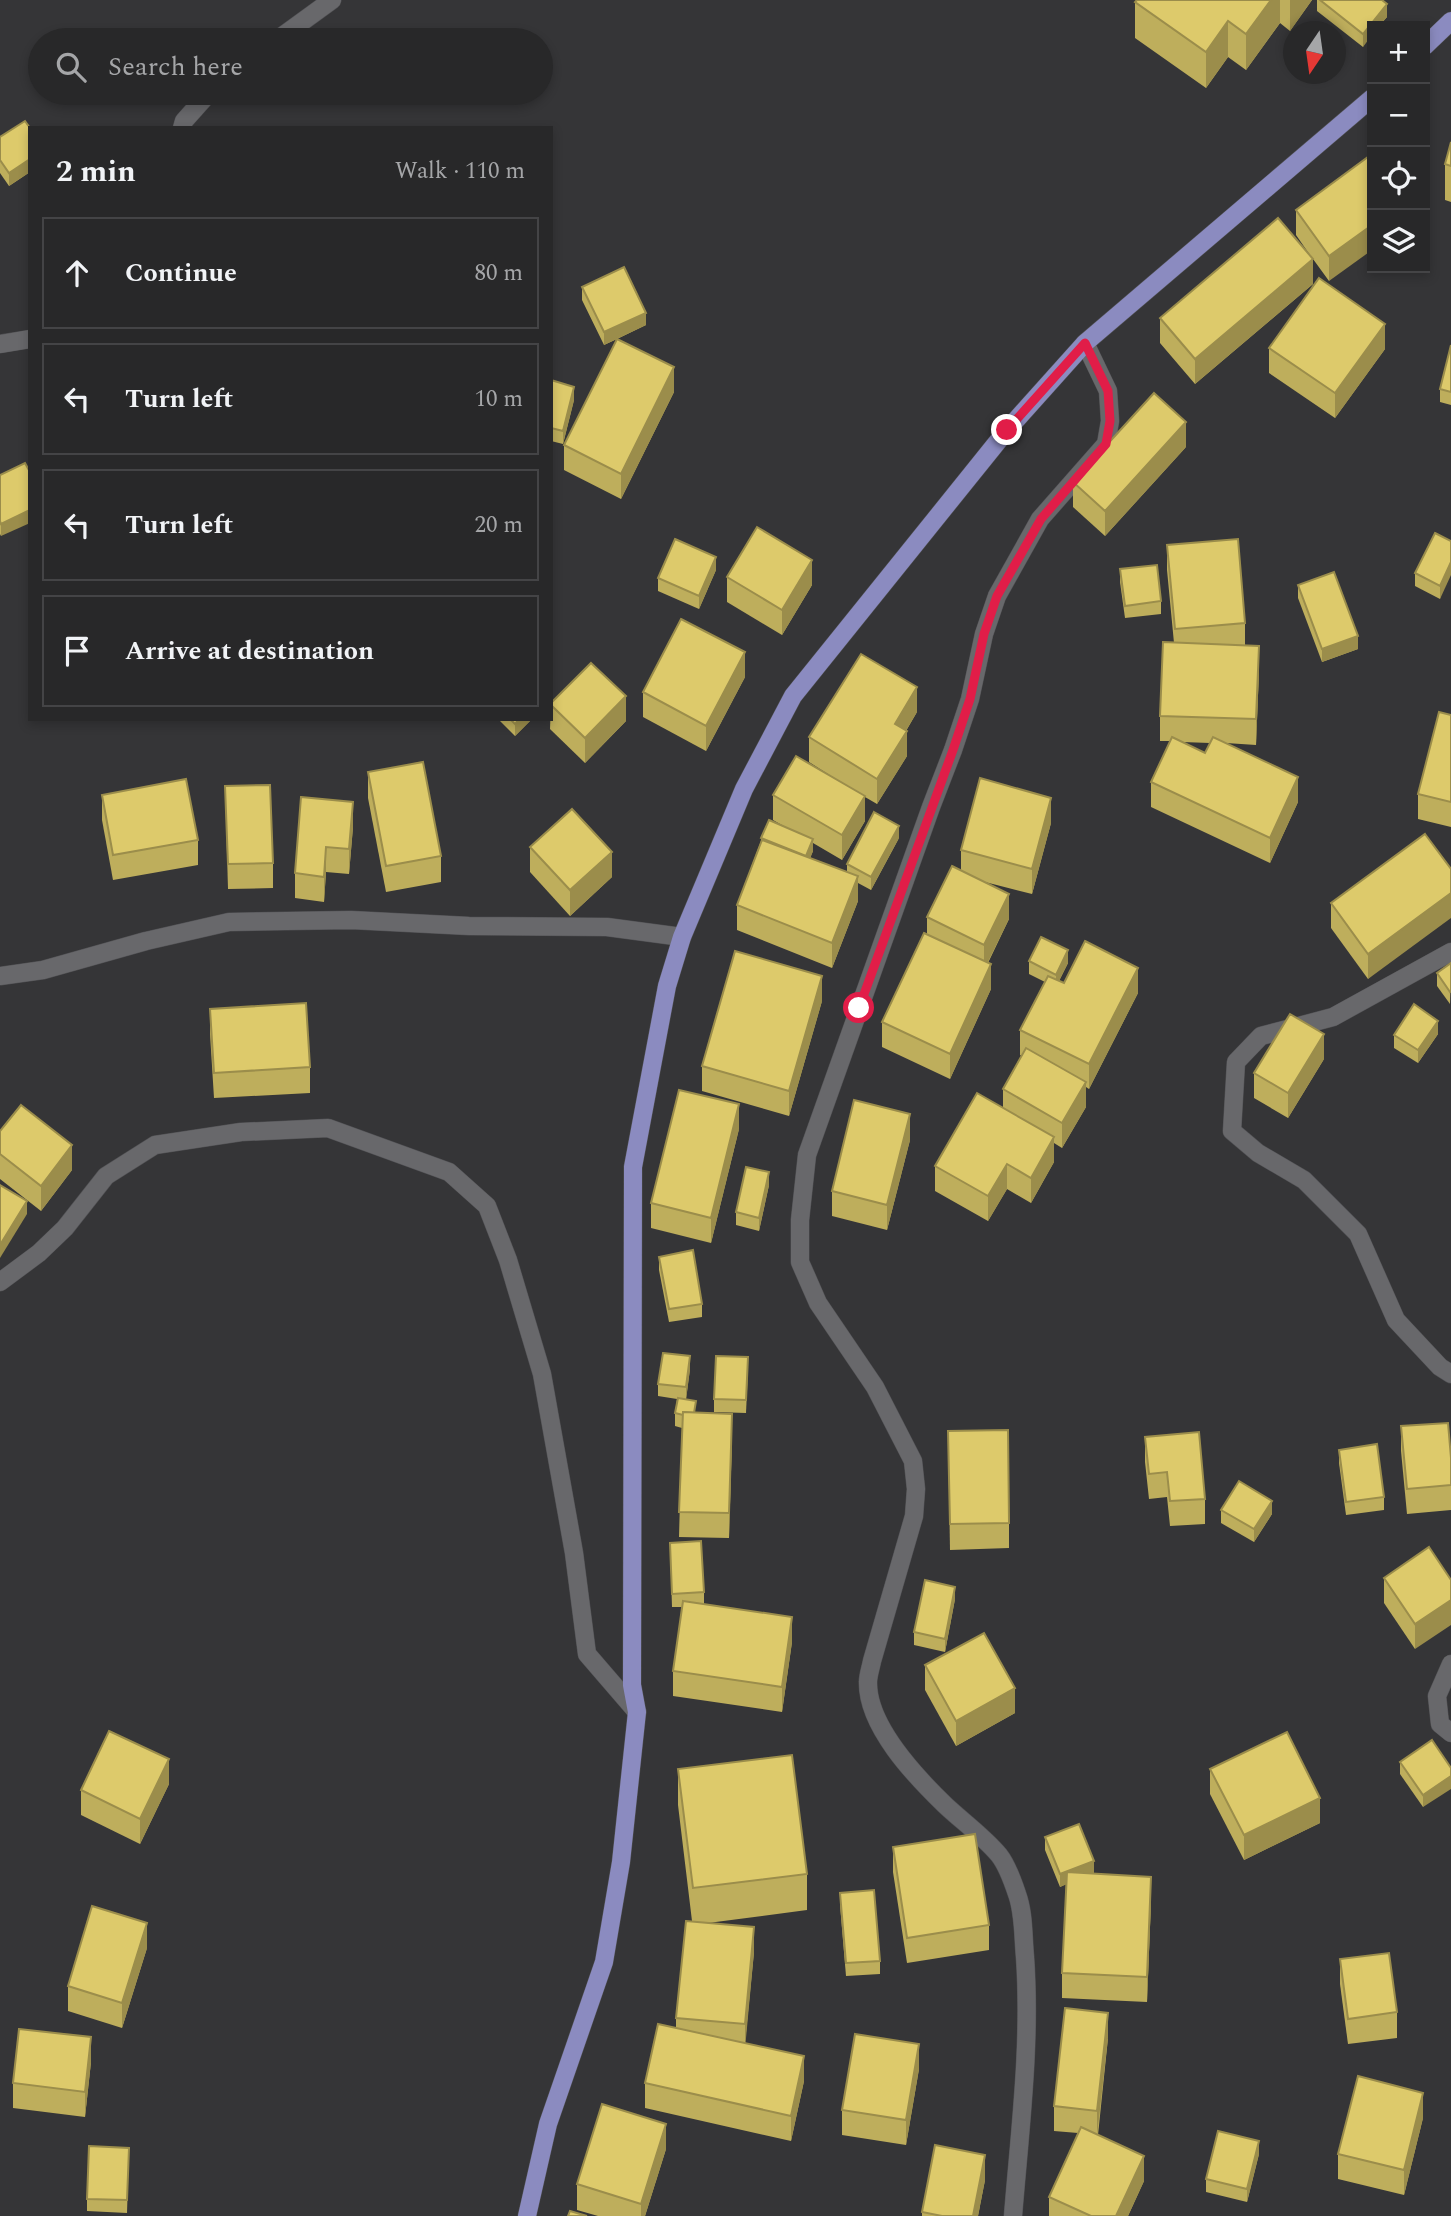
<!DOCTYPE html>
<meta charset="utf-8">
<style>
:root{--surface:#282829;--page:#303031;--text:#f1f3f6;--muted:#a5a6a8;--line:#444446}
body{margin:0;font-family:Spectral,serif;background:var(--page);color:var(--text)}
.controls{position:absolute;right:21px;top:21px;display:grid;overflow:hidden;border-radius:0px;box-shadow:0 4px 10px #0003}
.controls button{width:63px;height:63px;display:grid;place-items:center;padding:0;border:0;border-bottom:2px solid var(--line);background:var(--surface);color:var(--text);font:35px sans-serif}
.compass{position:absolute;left:1283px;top:21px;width:63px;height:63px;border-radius:50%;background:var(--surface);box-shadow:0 4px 10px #0003;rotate:193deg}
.stop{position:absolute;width:21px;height:21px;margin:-16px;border:5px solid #e11d48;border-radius:50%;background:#fff}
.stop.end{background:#e11d48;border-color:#fff;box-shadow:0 2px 7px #0008}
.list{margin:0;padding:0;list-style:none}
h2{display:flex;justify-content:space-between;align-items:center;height:91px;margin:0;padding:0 28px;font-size:30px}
h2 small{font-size:23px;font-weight:400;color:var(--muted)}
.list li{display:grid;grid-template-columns:46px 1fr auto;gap:21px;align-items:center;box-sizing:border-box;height:112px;margin:0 14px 14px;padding:0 14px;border:2px solid var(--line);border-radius:0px}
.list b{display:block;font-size:26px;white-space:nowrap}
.list em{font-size:23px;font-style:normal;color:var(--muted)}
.icon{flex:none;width:38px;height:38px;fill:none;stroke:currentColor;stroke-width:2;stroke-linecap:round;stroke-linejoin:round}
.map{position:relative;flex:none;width:1451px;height:2216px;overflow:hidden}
.search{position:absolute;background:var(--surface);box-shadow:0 4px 10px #0003;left:28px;top:28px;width:525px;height:77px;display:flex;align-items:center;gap:18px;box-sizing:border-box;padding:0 24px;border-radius:38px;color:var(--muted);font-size:26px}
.panel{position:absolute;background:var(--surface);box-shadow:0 4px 10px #0003;left:28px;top:126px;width:525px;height:595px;border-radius:0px}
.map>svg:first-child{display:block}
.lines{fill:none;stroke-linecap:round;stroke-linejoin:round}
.minor-casing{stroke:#515154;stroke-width:19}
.major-casing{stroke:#515154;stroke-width:19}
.minor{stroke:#68686b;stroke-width:18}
.major{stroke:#8b8bc0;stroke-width:18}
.wall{fill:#beae5c;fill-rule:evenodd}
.shaded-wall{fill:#9b8d4b}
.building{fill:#ddca6b;stroke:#9b8d4b;stroke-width:2}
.route{stroke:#e11d48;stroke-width:9}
</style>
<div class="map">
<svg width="1451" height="2216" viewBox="0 0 1451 2216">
<rect width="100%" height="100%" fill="#353537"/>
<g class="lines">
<g class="minor-casing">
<g id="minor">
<path d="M277 40 332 0"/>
<path d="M182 128 184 121 209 93"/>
<path d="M0 344 30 339"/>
<path d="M1451 952 1333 1017 1261 1036 1236 1062 1232 1131 1258 1153 1304 1180 1358 1234 1396 1320 1440 1367 1451 1374"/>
<path d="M0 976 43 970 146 941 229 922 351 920 469 926 607 927 682 937"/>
<path d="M0 1282 39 1253 65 1228 106 1176 155 1145 241 1132 328 1128 449 1172 487 1206 508 1260 542 1374 574 1553 587 1654 637 1712"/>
<path d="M1451 1664 1437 1696 1440 1724 1451 1733"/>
<path d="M1013 2216C1020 2129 1031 2044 1025 1957 1023 1936 1024 1913 1017 1894 1013 1882 1007 1865 999 1855 983 1836 963 1822 945 1805 915 1776 867 1726 868 1682 868 1675 871 1667 872 1661L914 1516 916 1489 913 1461 875 1387 818 1303 800 1262V1220L807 1155 931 807 953 750 970 699 984 634 997 596 1040 519 1106 444 1110 421 1108 391 1085 343"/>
</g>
</g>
<g class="major-casing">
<g id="major">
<path d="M1425 46 1451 21"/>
<path d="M527 2216 548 2124 604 1962 621 1862 637 1712 632 1685 633 1167 667 986 682 937 744 789 793 696 1007 430 1085 343 1372 98"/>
</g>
</g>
<use href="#minor" class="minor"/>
<use href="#major" class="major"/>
</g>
<g class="wall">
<path d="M1137 0H1312L1290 31 1280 23 1246 70 1228 57 1206 88 1135 38V2Z"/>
<path d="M1317 0H1382L1387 17 1379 26H1372L1363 47 1317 11Z"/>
<path d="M30 128V172L9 186 0 173V137Z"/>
<path d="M1451 142V202L1445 200V164Z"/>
<path d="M1372 154 1329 281 1313 259V284L1195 384 1160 343V318L1312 258 1296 235V210Z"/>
<path d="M582 287 646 325 617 339 674 392 621 499 564 470V445L617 339 604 345 582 300Z"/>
<path d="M1451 345V405L1440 402V389Z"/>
<path d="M1269 348 1385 349 1335 418 1269 373Z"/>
<path d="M551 380 574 400 563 444 551 441Z"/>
<path d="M1186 447 1105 536 1073 507V482Z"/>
<path d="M30 472 1 536 0 534V475Z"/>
<path d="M1451 541 1440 599 1415 586V573Z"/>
<path d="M1167 545 1245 623V646L1259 671 1256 745 1226 743 1298 802 1270 863 1151 807V782L1170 741H1160V716L1174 643 1167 570ZM1182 742 1210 743 1205 753Z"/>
<path d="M1120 569 1161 601V614L1125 618 1120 582Z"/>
<path d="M716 570 699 609 658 591V578Z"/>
<path d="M727 577 812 585 782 635 727 602Z"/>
<path d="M1298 585 1358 649 1322 662 1298 598Z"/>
<path d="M745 677 706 751 643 717V692Z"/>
<path d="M551 703 626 721 585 763 550 729Z"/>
<path d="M917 712 906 731 907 756 877 804 865 797V821L842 860 813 843V851L810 858 847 872V864L899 838 871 890 858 883V901L832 968 737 930V905L761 841V838L787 828 773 820V795L842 783 809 762V737Z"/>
<path d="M1451 715V827L1418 819V794Z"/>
<path d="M498 719H532L515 736Z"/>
<path d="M368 772 441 856V882L386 892 368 798Z"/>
<path d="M225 786 273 863V888L228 889Z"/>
<path d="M102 795 198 840V865L113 880 102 820Z"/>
<path d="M301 797 353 827 349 874 326 872 324 902 295 898V873Z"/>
<path d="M1051 823 1032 894 985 882 1009 919 988 963 991 989 950 1079 882 1047V1022L927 935V917L961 870V850Z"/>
<path d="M530 847 612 877 570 916 530 872Z"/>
<path d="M1451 869 1368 979 1331 928V903Z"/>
<path d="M1029 961 1068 963 1059 981 1064 983 1138 993 1089 1089 1086 1087V1107L1062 1148 1054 1143V1162L1031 1203 1007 1189 988 1221 935 1191V1166L1003 1108V1089L1022 1056 1020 1055V1030L1045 982 1029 974Z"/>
<path d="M1451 963 1450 1004 1437 986V973Z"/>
<path d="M822 1001 789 1116 702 1091V1066Z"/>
<path d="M210 1009 310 1067V1093L214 1098 210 1034Z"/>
<path d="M1438 1034 1418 1063 1394 1048V1035Z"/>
<path d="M1324 1059 1288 1118 1254 1098V1073Z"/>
<path d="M739 1129 711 1243 651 1228V1203Z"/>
<path d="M0 1131 72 1170 41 1211 0 1179Z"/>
<path d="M910 1140 887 1230 832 1216V1191Z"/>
<path d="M769 1185 759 1231 736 1225V1212Z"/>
<path d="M659 1257 702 1304V1317L669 1322 659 1270Z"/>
<path d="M690 1369 686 1399 696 1413 732 1439 729 1538 679 1537 682 1428 675 1426V1413L677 1399 658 1396V1384Z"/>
<path d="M748 1370 746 1413 714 1412V1399Z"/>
<path d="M1401 1426 1451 1458V1510L1407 1514 1401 1451Z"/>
<path d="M948 1431 1009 1523V1548L950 1550Z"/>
<path d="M1145 1437 1205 1499V1524L1170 1526 1167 1497 1149 1499 1145 1462Z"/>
<path d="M1339 1450 1384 1497V1510L1346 1515 1339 1463Z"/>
<path d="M1221 1510 1272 1514 1254 1542 1221 1523Z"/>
<path d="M670 1543 704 1592V1604L792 1642 782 1712 673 1696V1671L682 1607H672Z"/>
<path d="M1429 1547 1415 1649 1384 1603V1578Z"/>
<path d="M955 1599 945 1652 914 1645V1632Z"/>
<path d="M925 1665 1015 1713 956 1746 925 1690Z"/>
<path d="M1400 1762 1451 1768 1423 1807 1400 1774Z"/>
<path d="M678 1769 807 1874V1910L708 1923 754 1952 745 2043 804 2081 791 2141 645 2108V2083L676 2028V2018L692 1921 678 1805Z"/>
<path d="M1210 1769 1320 1823 1244 1860 1210 1794Z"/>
<path d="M169 1784 140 1844 81 1815V1790Z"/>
<path d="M1045 1837 1094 1873 1151 1902 1147 2002 1062 1998V1973L1066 1884 1060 1887 1045 1850Z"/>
<path d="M893 1847 989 1925V1950L907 1963 893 1872Z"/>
<path d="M840 1893 880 1961V1974L846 1976 840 1905Z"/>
<path d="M147 1948 122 2028 68 2011V1986Z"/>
<path d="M1340 1959 1397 2012V2038L1348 2044 1340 1984Z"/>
<path d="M1108 2038 1098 2135 1144 2181 1128 2216H1049V2197L1078 2133 1054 2131V2106Z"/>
<path d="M91 2062 85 2117 13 2108V2083Z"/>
<path d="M919 2069 906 2145 842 2135V2110Z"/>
<path d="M1423 2118 1404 2195 1338 2179V2154Z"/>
<path d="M129 2148 127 2213 87 2211V2199Z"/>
<path d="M666 2149 645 2216H598L577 2210V2184Z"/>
<path d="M1259 2154 1247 2202 1206 2192V2179Z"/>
<path d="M985 2180 978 2216H922V2212Z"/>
</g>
<g class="shaded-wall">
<path d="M1271 0H1280V23L1246 70V34Z"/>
<path d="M1290 0H1312L1290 31Z"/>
<path d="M1387 4V17L1379 26H1372V35L1363 47V34Z"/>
<path d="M1228 21V57L1206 88V52Z"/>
<path d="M30 159V172L9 186V173Z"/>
<path d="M1427 186V211L1425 212V187Z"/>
<path d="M1372 225V250L1329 281V256Z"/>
<path d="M1313 259V284L1195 384V359Z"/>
<path d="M646 313V325L604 345V332Z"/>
<path d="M1385 324V349L1335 418V393Z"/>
<path d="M674 367V392L621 499V474Z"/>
<path d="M574 387V400L563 444V431Z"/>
<path d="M1186 422V447L1105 536V511Z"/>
<path d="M30 510V523L1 536V524Z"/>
<path d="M716 557V570L699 609V596Z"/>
<path d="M812 560V585L782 635V610Z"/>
<path d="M1451 562V575L1440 599V586Z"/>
<path d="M1358 636V649L1322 662V649Z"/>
<path d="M1259 646V671L1256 745V719Z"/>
<path d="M745 652V677L706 751V726Z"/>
<path d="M917 687V712L895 749V724Z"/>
<path d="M626 696V721L585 763V738Z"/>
<path d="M519 719H532L515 736V724Z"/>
<path d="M907 731V756L877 804V779Z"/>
<path d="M1298 777V802L1270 863V838Z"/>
<path d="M865 796V821L842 860V835Z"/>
<path d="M1051 798V823L1032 894V869Z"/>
<path d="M353 802V827L349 874V849Z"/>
<path d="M899 826V838L871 890V877Z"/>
<path d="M813 839V851L806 869V856Z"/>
<path d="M326 847V872L324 902V877Z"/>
<path d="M612 852V877L570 916V890Z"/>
<path d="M858 876V901L832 968V943Z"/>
<path d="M1451 893V918L1368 979V954Z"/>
<path d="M1009 894V919L984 970V945Z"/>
<path d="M1068 950V963L1056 987V975Z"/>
<path d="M991 964V989L950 1079V1054Z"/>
<path d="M1138 968V993L1089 1089V1064Z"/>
<path d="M822 976V1001L789 1116V1091Z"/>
<path d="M1438 1021V1034L1418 1063V1050Z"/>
<path d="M1324 1034V1059L1288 1118V1093Z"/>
<path d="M1086 1082V1107L1062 1148V1123Z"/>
<path d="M739 1104V1129L711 1243V1218Z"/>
<path d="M910 1114V1140L887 1230V1205Z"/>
<path d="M1054 1137V1162L1031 1203V1178Z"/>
<path d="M72 1145V1170L41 1211V1186Z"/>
<path d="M1007 1164V1189L988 1221V1196Z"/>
<path d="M769 1172V1185L759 1231V1218Z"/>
<path d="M27 1201V1214L0 1258V1245Z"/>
<path d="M690 1356V1369L686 1400V1387Z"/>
<path d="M732 1414V1439L729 1538V1513Z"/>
<path d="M1272 1501V1514L1254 1542V1529Z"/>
<path d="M955 1587V1599L945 1652V1639Z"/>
<path d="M1451 1600V1625L1415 1649V1624Z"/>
<path d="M792 1617V1642L782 1712V1687Z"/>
<path d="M1015 1688V1713L956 1746V1721Z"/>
<path d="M169 1759V1784L140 1844V1819Z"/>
<path d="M1451 1776V1789L1423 1807V1795Z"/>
<path d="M1320 1798V1823L1244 1860V1835Z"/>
<path d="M1094 1861V1873L1060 1887V1874Z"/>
<path d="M1151 1877V1902L1147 2002V1977Z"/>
<path d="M147 1923V1948L122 2028V2003Z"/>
<path d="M754 1927V1952L745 2049V2024Z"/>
<path d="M1108 2013V2038L1097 2136V2111Z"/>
<path d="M91 2037V2062L85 2117V2092Z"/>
<path d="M919 2044V2069L906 2145V2120Z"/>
<path d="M804 2056V2081L791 2141V2116Z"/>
<path d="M1423 2093V2118L1404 2195V2170Z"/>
<path d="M666 2124V2149L645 2216H641V2204Z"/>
<path d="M1259 2141V2154L1247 2202V2189Z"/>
<path d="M985 2155V2180L978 2216H973Z"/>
<path d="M1144 2156V2181L1128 2216H1116Z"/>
</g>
<g class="building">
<path d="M1137 0H1271L1246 34 1228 21 1206 52 1135 2Z"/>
<path d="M1320 0H1382L1387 4 1363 34Z"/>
<path d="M25 121 30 128V159L9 173 0 160V137Z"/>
<path d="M1451 142V166L1445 164Z"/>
<path d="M1372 154V225L1329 256 1296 210Z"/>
<path d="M1278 218 1313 259 1195 359 1160 318Z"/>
<path d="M624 267 646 313 604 332 582 287Z"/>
<path d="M1319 278 1385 324 1335 393 1269 348Z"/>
<path d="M617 339 674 367 621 474 564 445Z"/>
<path d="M1451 345V392L1440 389Z"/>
<path d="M551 380 574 387 563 431 551 428Z"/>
<path d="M1154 393 1186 422 1105 511 1073 482Z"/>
<path d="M25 463 30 472V510L1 524 0 521V475Z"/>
<path d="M757 527 812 560 782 610 727 577Z"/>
<path d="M1435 533 1451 541V562L1440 586 1415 573Z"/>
<path d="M675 539 716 557 699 596 658 578Z"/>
<path d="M1238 539 1245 623 1175 629 1167 545Z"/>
<path d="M1157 565 1161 601 1125 606 1120 569Z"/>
<path d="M1334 572 1358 636 1322 649 1298 585Z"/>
<path d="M681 619 745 652 706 726 643 692Z"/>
<path d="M1163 642 1259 646 1256 719 1160 716Z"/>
<path d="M861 654 917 687 895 724 907 731 877 779 809 737Z"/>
<path d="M591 663 626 696 585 738 551 705V703Z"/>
<path d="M1439 712 1451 715V802L1418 794Z"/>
<path d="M510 719H519L515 724Z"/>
<path d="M1172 737 1205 753 1213 737 1298 777 1270 838 1151 782Z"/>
<path d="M796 756 865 796 842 835 773 795Z"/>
<path d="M423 762 441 856 386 866 368 772Z"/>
<path d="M980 778 1051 798 1032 869 961 850Z"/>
<path d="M186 779 198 840 113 855 102 795Z"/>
<path d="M270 785 273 863 228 864 225 786Z"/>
<path d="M301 797 353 802 349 849 326 847 324 877 295 873Z"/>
<path d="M572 809 612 852 570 890 530 847Z"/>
<path d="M874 812 899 826 871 877 847 864Z"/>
<path d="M769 820 813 839 806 856 761 838Z"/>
<path d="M1425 834 1451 869V893L1368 954 1331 903Z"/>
<path d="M762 840 858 876 832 943 737 905Z"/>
<path d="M952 866 1009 894 984 945 927 917Z"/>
<path d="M924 933 991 964 950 1054 882 1022Z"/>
<path d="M1041 937 1068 950 1056 975 1029 961Z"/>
<path d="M1085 941 1138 968 1089 1064 1020 1030 1048 976 1064 983Z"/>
<path d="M735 951 822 976 789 1091 702 1066Z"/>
<path d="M1451 963V991L1450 992 1437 973Z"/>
<path d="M306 1003 310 1067 214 1073 210 1009Z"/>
<path d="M1414 1004 1438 1021 1418 1050 1394 1035Z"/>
<path d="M1290 1014 1324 1034 1288 1093 1254 1073Z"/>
<path d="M1026 1048 1086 1082 1062 1123 1003 1089Z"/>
<path d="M679 1090 739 1104 711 1218 651 1203Z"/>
<path d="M977 1093 1054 1137 1031 1178 1007 1164 988 1196 935 1166Z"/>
<path d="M854 1100 910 1114 887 1205 832 1191Z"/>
<path d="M21 1105 72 1145 41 1186 0 1154V1131Z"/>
<path d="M746 1167 769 1172 759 1218 736 1212Z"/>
<path d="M0 1185 27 1201 0 1245Z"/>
<path d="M693 1250 702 1304 669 1309 659 1257Z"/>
<path d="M663 1353 690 1356 686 1387 658 1384Z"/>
<path d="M716 1356 748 1357 746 1400 714 1399Z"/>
<path d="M678 1398 696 1401 694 1413 683 1412V1415L675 1413Z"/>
<path d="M683 1412 732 1414 729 1513 679 1512Z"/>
<path d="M1448 1423 1451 1458V1485L1407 1489 1401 1426Z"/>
<path d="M1008 1430 1009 1523 950 1524 948 1431Z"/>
<path d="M1199 1432 1205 1499 1170 1501 1167 1472 1149 1474 1145 1437Z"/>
<path d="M1377 1444 1384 1497 1346 1502 1339 1450Z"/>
<path d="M1239 1481 1272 1501 1254 1529 1221 1510Z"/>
<path d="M701 1541 704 1592 672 1594 670 1543Z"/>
<path d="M1429 1547 1451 1580V1600L1415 1624 1384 1578Z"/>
<path d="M925 1580 955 1587 945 1639 914 1632Z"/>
<path d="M683 1601 792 1617 782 1687 673 1671Z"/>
<path d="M984 1633 1015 1688 956 1721 925 1665Z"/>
<path d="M109 1731 169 1759 140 1819 81 1790Z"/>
<path d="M1287 1732 1320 1798 1244 1835 1210 1769Z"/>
<path d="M1432 1740 1451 1768V1776L1423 1795 1400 1762Z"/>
<path d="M792 1755 807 1874 693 1888 678 1769Z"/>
<path d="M1079 1824 1094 1861 1060 1874 1045 1837Z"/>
<path d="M975 1834 989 1925 907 1938 893 1847Z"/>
<path d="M1067 1872 1151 1877 1147 1977 1062 1973Z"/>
<path d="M874 1890 880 1961 846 1963 840 1893Z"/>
<path d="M92 1906 147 1923 122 2003 68 1986Z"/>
<path d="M686 1921 754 1927 745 2024 676 2018Z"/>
<path d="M1389 1953 1397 2012 1348 2019 1340 1959Z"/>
<path d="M1065 2008 1108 2013 1097 2111 1054 2106Z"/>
<path d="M658 2024 804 2056 791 2116 645 2083Z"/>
<path d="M19 2029 91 2037 85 2092 13 2083Z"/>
<path d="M855 2034 919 2044 906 2120 842 2110Z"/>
<path d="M1358 2076 1423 2093 1404 2170 1338 2154Z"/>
<path d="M602 2104 666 2124 641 2204 577 2184Z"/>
<path d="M1081 2127 1144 2156 1116 2216H1091L1049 2197Z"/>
<path d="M1218 2131 1259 2141 1247 2189 1206 2179Z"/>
<path d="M935 2145 985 2155 973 2216H942L922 2212Z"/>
<path d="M89 2146 129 2148 127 2200 87 2199Z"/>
<path d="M570 2211 587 2216H568Z"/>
</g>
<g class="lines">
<path class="route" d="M859 1008 953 750 970 699 984 634 997 596 1041 519 1106 444 1110 421 1108 391 1085 343 1007 430"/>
</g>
</svg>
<div class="controls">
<button>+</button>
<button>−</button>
<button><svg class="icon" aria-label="locate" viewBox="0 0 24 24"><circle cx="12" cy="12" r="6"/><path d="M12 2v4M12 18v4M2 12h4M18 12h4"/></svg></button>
<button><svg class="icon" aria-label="layers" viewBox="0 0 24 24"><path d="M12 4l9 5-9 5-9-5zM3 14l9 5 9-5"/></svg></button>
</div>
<svg class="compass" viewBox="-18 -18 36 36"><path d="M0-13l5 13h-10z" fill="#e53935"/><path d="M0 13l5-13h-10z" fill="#a5a6a8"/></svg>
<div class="stop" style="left:859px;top:1008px"></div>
<div class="stop end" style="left:1007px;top:430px"></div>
<div class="search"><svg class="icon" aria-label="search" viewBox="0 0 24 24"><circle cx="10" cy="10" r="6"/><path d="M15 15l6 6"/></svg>Search here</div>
<section class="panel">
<h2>2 min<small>Walk · 110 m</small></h2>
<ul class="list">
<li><svg class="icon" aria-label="ahead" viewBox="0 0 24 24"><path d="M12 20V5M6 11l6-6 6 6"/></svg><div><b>Continue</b></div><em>80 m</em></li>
<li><svg class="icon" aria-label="left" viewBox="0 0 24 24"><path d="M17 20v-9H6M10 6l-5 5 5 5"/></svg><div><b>Turn left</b></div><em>10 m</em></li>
<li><svg class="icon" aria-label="left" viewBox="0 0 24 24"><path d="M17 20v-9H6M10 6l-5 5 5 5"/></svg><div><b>Turn left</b></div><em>20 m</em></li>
<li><svg class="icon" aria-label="arrive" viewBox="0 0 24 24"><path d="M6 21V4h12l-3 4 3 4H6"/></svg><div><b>Arrive at destination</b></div></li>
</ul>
</section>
</div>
